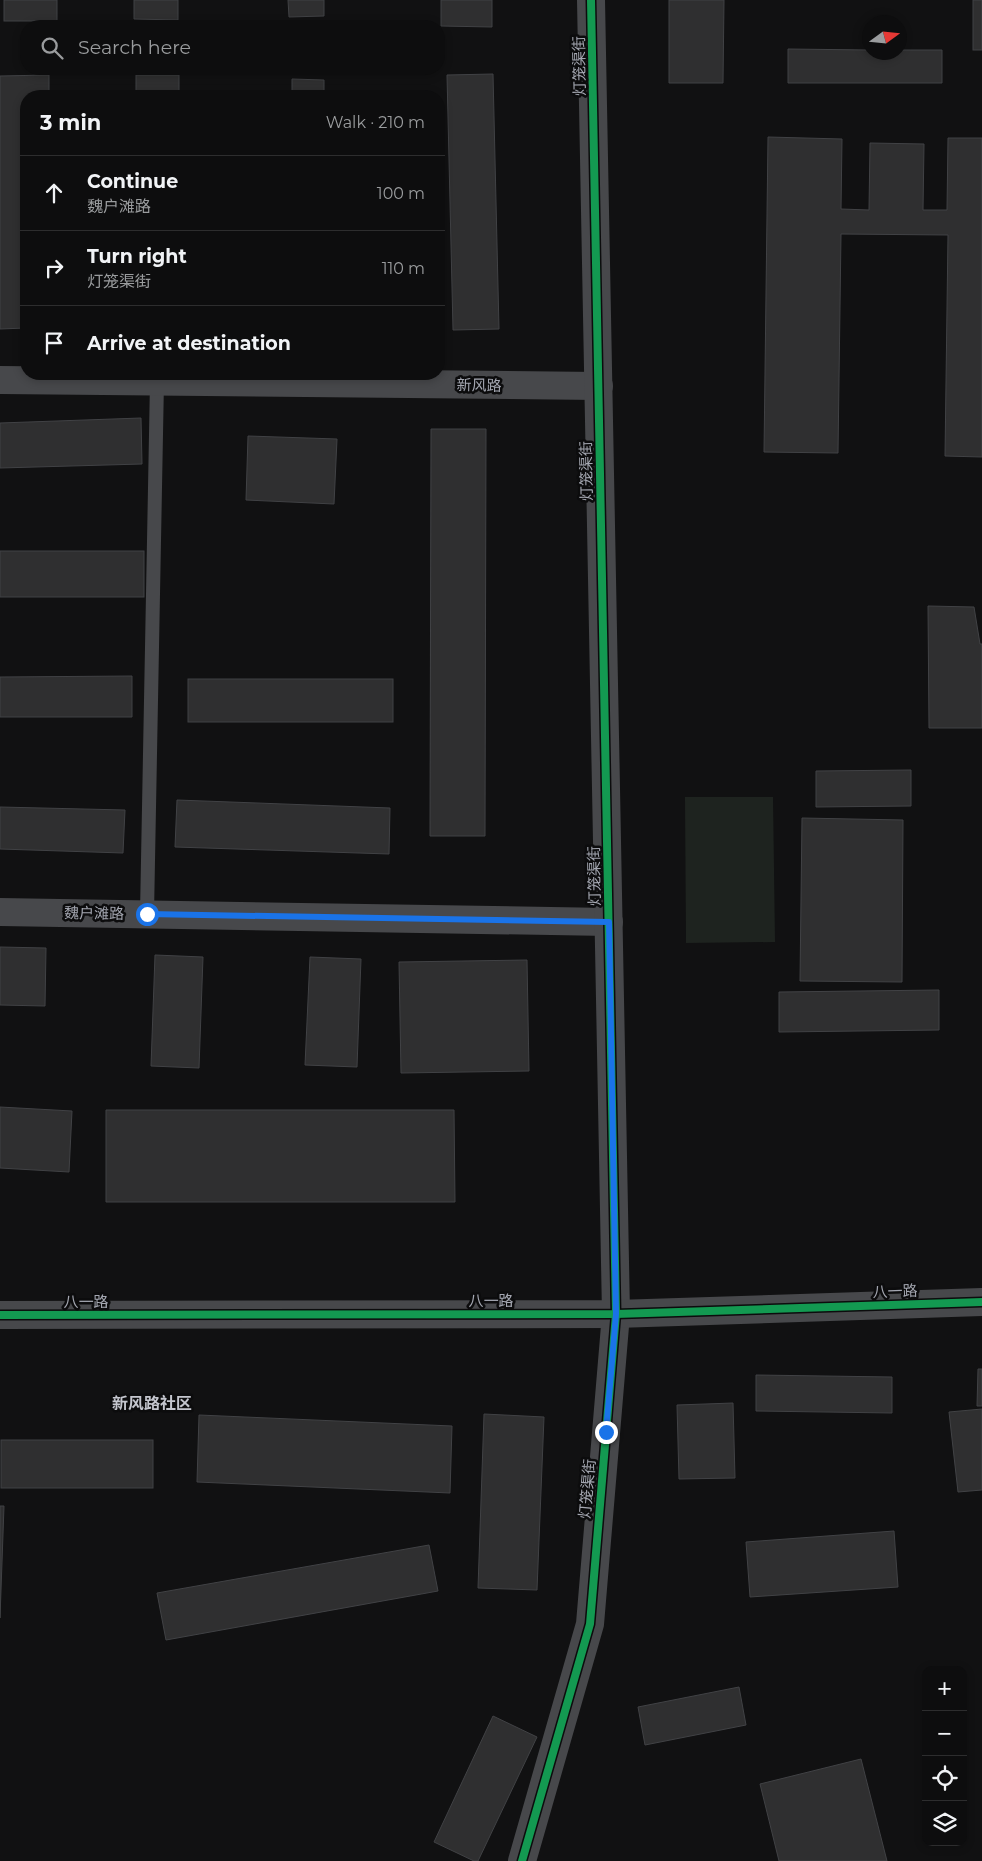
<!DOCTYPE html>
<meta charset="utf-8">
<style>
:root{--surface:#0d0d0e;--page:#161617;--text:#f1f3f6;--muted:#9a9c9e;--line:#2d2d2e}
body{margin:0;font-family:Montserrat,"Noto Sans SC",sans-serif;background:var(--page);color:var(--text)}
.controls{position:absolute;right:15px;bottom:15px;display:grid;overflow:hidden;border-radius:10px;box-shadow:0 2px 8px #0003}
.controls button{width:45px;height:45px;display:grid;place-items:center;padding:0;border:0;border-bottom:1px solid var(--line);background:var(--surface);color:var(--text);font:25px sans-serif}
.compass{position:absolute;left:862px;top:15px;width:45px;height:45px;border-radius:50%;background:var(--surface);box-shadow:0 2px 8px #0003;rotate:75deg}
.stop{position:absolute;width:15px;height:15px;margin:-11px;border:4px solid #1a73e8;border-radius:50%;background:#fff}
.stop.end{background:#1a73e8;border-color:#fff;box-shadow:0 1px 5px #0008}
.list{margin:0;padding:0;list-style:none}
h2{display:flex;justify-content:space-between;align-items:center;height:65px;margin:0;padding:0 20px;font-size:21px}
h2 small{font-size:16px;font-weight:400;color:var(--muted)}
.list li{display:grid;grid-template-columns:32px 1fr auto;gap:15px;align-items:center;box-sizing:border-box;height:75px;padding:0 20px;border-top:1px solid var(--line)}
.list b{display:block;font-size:19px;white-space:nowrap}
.list p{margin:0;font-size:16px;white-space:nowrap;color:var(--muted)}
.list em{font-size:16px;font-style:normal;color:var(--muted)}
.icon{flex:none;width:28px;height:28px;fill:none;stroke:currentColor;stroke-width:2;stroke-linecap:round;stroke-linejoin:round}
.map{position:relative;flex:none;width:982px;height:1861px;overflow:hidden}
.search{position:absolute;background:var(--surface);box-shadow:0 2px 8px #0003;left:20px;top:20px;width:425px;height:55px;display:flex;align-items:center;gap:12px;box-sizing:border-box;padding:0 18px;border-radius:20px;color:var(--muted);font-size:19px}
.panel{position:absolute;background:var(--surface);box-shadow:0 2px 8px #0003;left:20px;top:90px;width:425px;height:290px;border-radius:20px}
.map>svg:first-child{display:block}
.green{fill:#1e231f}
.building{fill:#2f2f30;stroke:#414245}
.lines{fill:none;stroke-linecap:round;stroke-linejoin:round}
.service{stroke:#47484b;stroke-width:14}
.minor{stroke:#47484b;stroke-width:28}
.tertiary{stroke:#47484b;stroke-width:28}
.cycleway-casing{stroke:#0c0c0d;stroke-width:11}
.cycleway{stroke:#139951;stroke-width:8}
.route{stroke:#1a73e8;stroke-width:6}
.labels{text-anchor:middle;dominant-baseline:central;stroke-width:5;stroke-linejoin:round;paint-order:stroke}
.street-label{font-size:15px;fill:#a4a7b1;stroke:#0c0c0d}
.neighbourhood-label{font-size:16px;font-weight:bold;fill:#c4c6ce;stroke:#0c0c0d}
</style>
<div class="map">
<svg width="982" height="1861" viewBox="0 0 982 1861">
<rect width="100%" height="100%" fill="#111112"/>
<path class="green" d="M685 797H773L775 942 686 943Z"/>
<g class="building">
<rect x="4" y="0" width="53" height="21"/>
<path d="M134 0H178V20L134 19Z"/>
<path d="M288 0H324V16L289 17Z"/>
<path d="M441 0H492V27L441 26Z"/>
<path d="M669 0H724L723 83H669Z"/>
<rect x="973" y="0" width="9" height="50"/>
<path d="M788 49 870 50V52H900V50H942V83H788Z"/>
<path d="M493 74 499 329 453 330 447 75Z"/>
<path d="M49 75V96H26V328L0 329V76Z"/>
<rect x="136" y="75" width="43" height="21"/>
<path d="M292 79 324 80V96H292Z"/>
<path d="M768 137 842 139 841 209 869 210 870 143 924 144 923 210H947L948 138H982V457L945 456 948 235 841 234 838 453 764 452Z"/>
<path d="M141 418 142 464 0 468V423Z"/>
<path d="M431 429H486L485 836H430Z"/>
<path d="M248 436 337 439 334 504 246 500Z"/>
<rect x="0" y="551" width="144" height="46"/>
<path d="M928 606 974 607 980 644H982V728H929Z"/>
<path d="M132 676V717H0V677Z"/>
<rect x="188" y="679" width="205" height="43"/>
<path d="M911 770V806L816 807V771Z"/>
<path d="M177 800 390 808 389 854 175 847Z"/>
<path d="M0 807 125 810 123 853 0 849Z"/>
<path d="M802 818 903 820 902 982 800 981Z"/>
<path d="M0 947 46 948 45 1006 0 1005Z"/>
<path d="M155 955 203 957 199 1068 151 1066Z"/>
<path d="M310 957 361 959 357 1067 305 1065Z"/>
<path d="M527 960 529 1071 401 1073 399 962Z"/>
<path d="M939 990V1030L779 1032V992Z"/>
<path d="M0 1107 72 1111 69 1172 0 1168Z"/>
<path d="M106 1110H454L455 1202H106Z"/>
<path d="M978 1369H982V1406H977Z"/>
<path d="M756 1375 892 1377V1413L756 1411Z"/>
<path d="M733 1403 735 1478 679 1479 677 1405Z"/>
<path d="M982 1409V1490L958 1492 949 1412Z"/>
<path d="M484 1414 544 1417 537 1590 478 1588Z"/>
<path d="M199 1415 452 1426 450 1493 197 1482Z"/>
<rect x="1" y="1440" width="152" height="48"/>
<path d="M0 1506H4L0 1618Z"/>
<path d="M894 1531 898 1587 750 1597 746 1542Z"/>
<path d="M429 1545 438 1591 166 1640 157 1593Z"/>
<path d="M739 1687 746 1725 645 1745 638 1707Z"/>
<path d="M493 1716 537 1737 478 1861H474L434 1842Z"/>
<path d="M861 1759 887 1861H779L760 1784Z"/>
</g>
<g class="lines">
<path class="service" d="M147 914 157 381"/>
<g class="minor">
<path d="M0 380 599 386"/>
<path d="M0 912 609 922"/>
<path d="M522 1861 590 1624 616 1314 591 0"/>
</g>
<path class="tertiary" d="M0 1315 616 1314 982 1302"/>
<g class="cycleway-casing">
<g id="cycleway">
<path d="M0 1315 616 1314 982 1302"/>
<path d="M522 1861 590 1624 616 1314 591 0"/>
</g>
</g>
<use href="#cycleway" class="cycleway"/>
</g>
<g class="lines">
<path class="route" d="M147 914 609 922 616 1314 606 1432"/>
</g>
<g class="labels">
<g class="street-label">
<text transform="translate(579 66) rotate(-91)">灯笼渠街</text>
<text transform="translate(479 385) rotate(1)">新风路</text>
<text transform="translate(586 471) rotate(-91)">灯笼渠街</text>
<text transform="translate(594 876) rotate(-91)">灯笼渠街</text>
<text transform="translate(94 913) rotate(1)">魏户滩路</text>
<text transform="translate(895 1291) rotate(-2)">八一路</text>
<text x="491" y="1300">八一路</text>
<text x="86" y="1301">八一路</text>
<text transform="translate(587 1489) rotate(-85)">灯笼渠街</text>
</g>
<g class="neighbourhood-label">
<text x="152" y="1403">新风路社区</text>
</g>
</g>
</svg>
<div class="controls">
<button>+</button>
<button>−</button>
<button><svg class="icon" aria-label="locate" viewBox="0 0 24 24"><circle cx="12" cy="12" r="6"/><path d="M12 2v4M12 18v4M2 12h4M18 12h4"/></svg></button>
<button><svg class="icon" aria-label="layers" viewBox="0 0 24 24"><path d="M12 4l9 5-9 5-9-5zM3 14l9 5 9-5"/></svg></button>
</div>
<svg class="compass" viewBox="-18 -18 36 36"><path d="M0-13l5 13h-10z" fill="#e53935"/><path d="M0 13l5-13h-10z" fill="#9a9c9e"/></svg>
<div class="stop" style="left:147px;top:914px"></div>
<div class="stop end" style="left:606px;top:1432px"></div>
<div class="search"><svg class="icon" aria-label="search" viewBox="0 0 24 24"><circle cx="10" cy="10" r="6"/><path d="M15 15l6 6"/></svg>Search here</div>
<section class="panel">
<h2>3 min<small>Walk · 210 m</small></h2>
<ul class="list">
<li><svg class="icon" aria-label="ahead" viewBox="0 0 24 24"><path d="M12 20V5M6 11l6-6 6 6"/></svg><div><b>Continue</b><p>魏户滩路</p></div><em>100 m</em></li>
<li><svg class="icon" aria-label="right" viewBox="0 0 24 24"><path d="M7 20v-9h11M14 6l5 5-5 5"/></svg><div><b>Turn right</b><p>灯笼渠街</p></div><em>110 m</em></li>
<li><svg class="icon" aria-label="arrive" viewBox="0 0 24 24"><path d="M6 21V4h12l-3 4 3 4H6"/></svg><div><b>Arrive at destination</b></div></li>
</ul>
</section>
</div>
